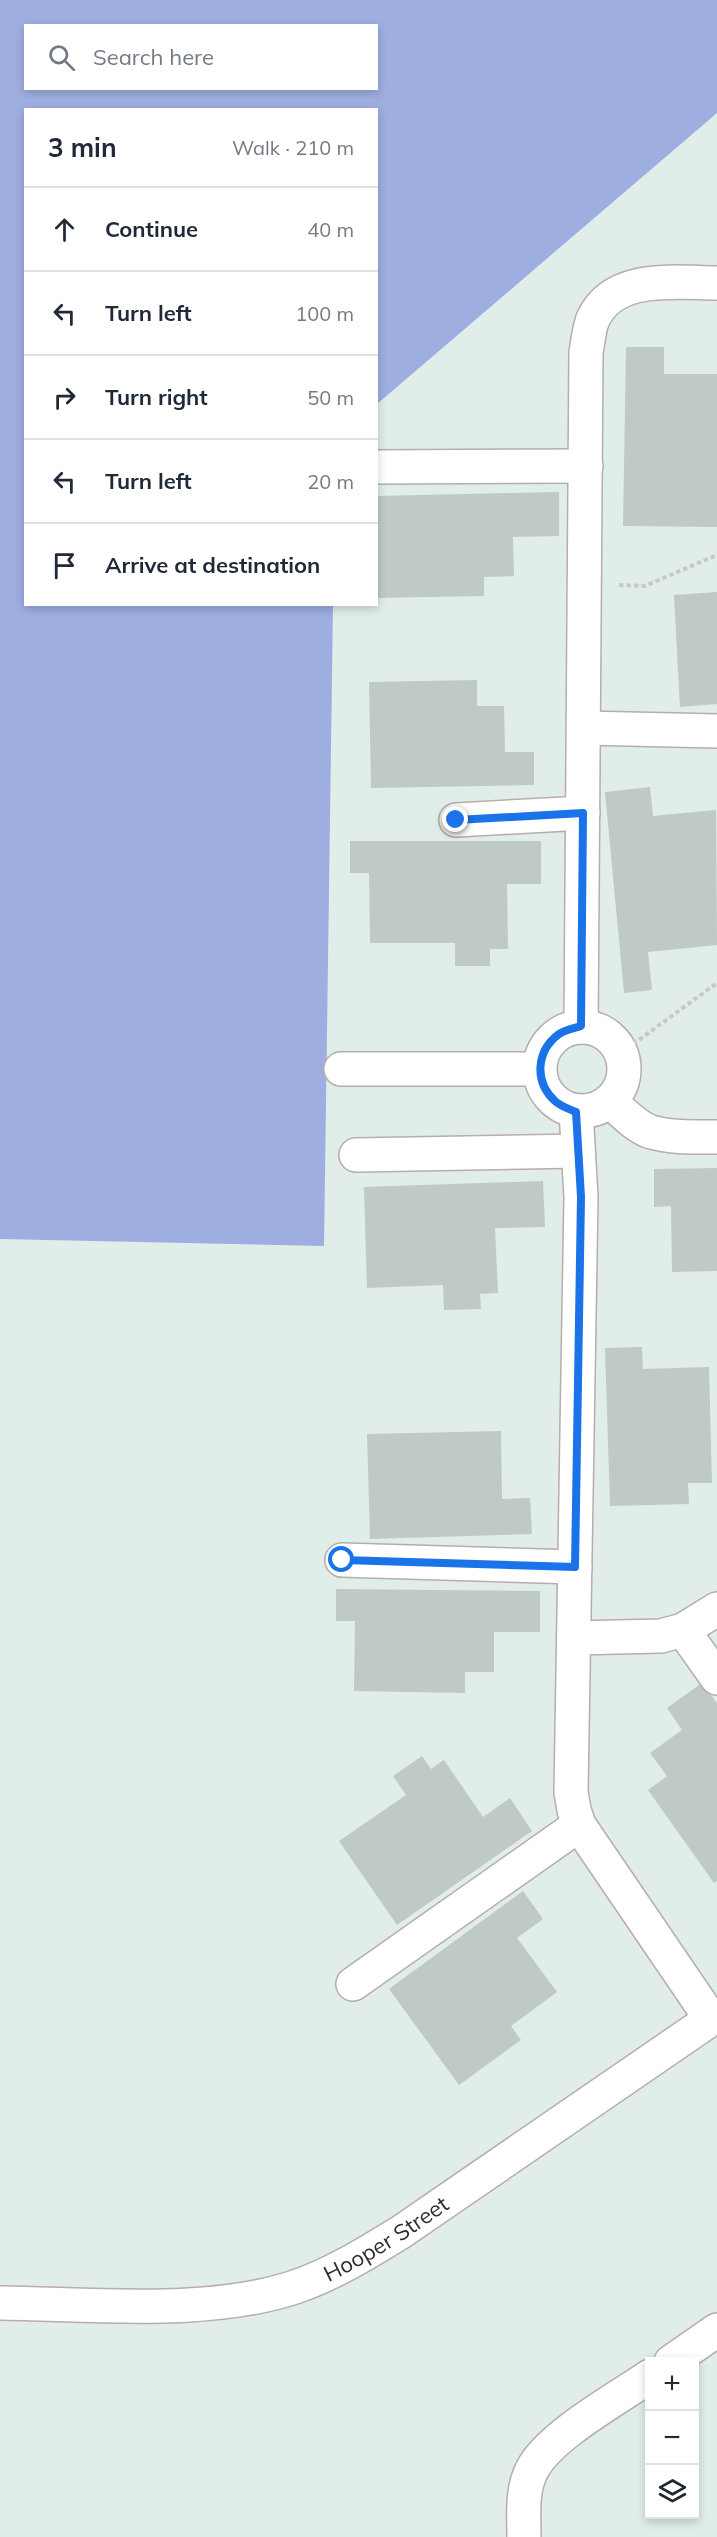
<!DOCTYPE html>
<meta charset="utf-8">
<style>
:root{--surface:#fff;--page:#f2f2f3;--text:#1f2937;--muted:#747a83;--line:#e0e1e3}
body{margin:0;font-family:Mulish,sans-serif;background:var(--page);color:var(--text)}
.controls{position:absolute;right:18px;bottom:18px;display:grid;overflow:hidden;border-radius:0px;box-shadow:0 3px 9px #0003}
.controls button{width:54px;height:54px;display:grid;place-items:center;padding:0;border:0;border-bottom:2px solid var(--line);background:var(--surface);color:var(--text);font:30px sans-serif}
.stop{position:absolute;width:18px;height:18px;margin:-14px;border:4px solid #1a73e8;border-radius:50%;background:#fff}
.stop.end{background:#1a73e8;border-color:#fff;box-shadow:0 2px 6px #0008}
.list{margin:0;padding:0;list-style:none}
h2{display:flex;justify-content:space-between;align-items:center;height:78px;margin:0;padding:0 24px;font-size:26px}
h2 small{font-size:20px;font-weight:400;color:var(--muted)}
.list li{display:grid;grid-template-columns:39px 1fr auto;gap:18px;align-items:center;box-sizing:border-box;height:84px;padding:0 24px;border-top:2px solid var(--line)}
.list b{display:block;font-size:22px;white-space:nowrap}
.list em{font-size:20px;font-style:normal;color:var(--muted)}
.icon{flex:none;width:33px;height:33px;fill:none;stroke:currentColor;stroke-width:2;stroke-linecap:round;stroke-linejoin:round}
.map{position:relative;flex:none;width:717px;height:2537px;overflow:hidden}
.search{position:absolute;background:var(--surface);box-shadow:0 3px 9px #0003;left:24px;top:24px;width:354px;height:66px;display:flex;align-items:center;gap:15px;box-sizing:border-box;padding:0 21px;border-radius:0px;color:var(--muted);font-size:22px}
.panel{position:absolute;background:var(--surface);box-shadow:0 3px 9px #0003;left:24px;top:108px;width:354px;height:498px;border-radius:0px}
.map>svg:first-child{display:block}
.green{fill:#9faee1;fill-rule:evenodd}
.building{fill:#bfc9c6}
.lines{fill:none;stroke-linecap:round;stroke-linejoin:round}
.minor-casing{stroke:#b8acad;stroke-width:36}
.path{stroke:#c8c8c8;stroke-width:4;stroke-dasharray:4.5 3;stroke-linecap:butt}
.minor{stroke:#fff;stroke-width:33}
.route{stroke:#1a73e8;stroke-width:8}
.labels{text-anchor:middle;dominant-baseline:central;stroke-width:4.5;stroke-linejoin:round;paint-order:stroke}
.street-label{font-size:22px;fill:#2c2c2c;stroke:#fff}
</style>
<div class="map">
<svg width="717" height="2537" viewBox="0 0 717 2537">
<rect width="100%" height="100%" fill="#e0ede9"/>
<path class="green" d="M0 0H717V113L377 404 376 110H26V604L333 605 324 1246 0 1239ZM26 26H376V88H26Z"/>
<g class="building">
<path d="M626 347H664V374H717V527L623 526Z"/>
<path d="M559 492V536L513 537 514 576 484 577V596L376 598V496Z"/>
<path d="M717 592V704L680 707 674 595Z"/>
<path d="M477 680V706H504L505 752H534V785L371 788 369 682Z"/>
<path d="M650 787 653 816 716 810 717 945 648 952 652 990 624 993 605 792Z"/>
<path d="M350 841H541V884H507L508 949H490V966H455V943H370L369 873H350Z"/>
<path d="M717 1168V1271L672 1272 671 1206 654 1207V1169Z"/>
<path d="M543 1181 545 1227 495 1228 498 1293 480 1294 481 1309 444 1310 443 1285 367 1288 364 1187Z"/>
<path d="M642 1347 643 1369 709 1367 712 1483H688L689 1504 610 1506 605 1348Z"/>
<path d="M501 1431 502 1499 530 1498 532 1534 370 1539 367 1434Z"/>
<path d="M336 1589 540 1591V1632H494V1672H465V1693L354 1691 355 1621H336Z"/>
<path d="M702 1683 717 1703V1881L714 1883 648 1790 667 1776 650 1753 682 1730 667 1708Z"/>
<path d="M422 1756 431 1769 444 1760 483 1817 510 1798 532 1831 397 1925 339 1841 406 1795 393 1776Z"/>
<path d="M523 1891 543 1919 517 1938 557 1992 511 2026 521 2040 459 2085 389 1989Z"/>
</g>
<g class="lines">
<g class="minor-casing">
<g id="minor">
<path d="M376 467 586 466"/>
<path d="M584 728 717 731"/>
<path d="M456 820 583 813"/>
<path d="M581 1027 586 352C588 342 589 328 593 319 614 273 677 283 717 283"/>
<circle cx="582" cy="1069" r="42"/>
<path d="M341 1069H539"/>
<path d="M610 1101C622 1112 636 1127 651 1132 672 1138 696 1137 717 1137"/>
<path d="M576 1111 581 1197 571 1792 574 1810 579 1825 711 2019"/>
<path d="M356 1155 578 1151"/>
<path d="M342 1560 575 1567"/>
<path d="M683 1630 717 1678"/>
<path d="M574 1638 661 1636 683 1630 717 1609"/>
<path d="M353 1984 579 1825"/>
<path id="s1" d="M0 2303C92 2304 208 2316 295 2287 333 2274 367 2253 401 2232L717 2015"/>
<path d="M671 2362 717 2330"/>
<path d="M524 2537C524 2515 521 2489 533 2468 551 2435 617 2399 650 2376"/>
</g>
</g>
<g class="path">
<path d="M619 585 645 586 717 555"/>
<path d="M621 1053 717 983"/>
</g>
<use href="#minor" class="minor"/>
</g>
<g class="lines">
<path class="route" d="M342 1560 575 1567 581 1197 576 1112C569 1109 560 1106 555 1101 534 1082 536 1051 559 1034 565 1030 575 1028 581 1026L583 813 456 820"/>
</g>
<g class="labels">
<g class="street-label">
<text stroke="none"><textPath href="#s1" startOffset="400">Hooper Street</textPath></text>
</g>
</g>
</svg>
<div class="controls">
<button>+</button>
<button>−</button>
<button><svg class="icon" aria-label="layers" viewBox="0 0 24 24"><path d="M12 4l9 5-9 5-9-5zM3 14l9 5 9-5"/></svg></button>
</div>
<div class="stop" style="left:342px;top:1560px"></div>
<div class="stop end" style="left:456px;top:820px"></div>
<div class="search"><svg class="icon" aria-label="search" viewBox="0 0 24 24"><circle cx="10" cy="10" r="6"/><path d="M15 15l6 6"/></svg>Search here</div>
<section class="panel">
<h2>3 min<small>Walk · 210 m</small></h2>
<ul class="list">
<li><svg class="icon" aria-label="ahead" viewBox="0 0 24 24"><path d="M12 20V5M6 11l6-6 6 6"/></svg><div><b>Continue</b></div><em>40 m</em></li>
<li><svg class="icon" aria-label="left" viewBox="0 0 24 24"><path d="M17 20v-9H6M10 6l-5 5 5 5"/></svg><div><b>Turn left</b></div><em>100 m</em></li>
<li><svg class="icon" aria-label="right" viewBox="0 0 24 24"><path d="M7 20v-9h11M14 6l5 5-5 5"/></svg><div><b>Turn right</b></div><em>50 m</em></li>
<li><svg class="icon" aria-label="left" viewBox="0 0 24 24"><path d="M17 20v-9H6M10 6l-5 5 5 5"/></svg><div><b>Turn left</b></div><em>20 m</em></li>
<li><svg class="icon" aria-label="arrive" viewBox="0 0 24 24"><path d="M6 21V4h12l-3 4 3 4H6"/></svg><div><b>Arrive at destination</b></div></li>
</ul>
</section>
</div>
